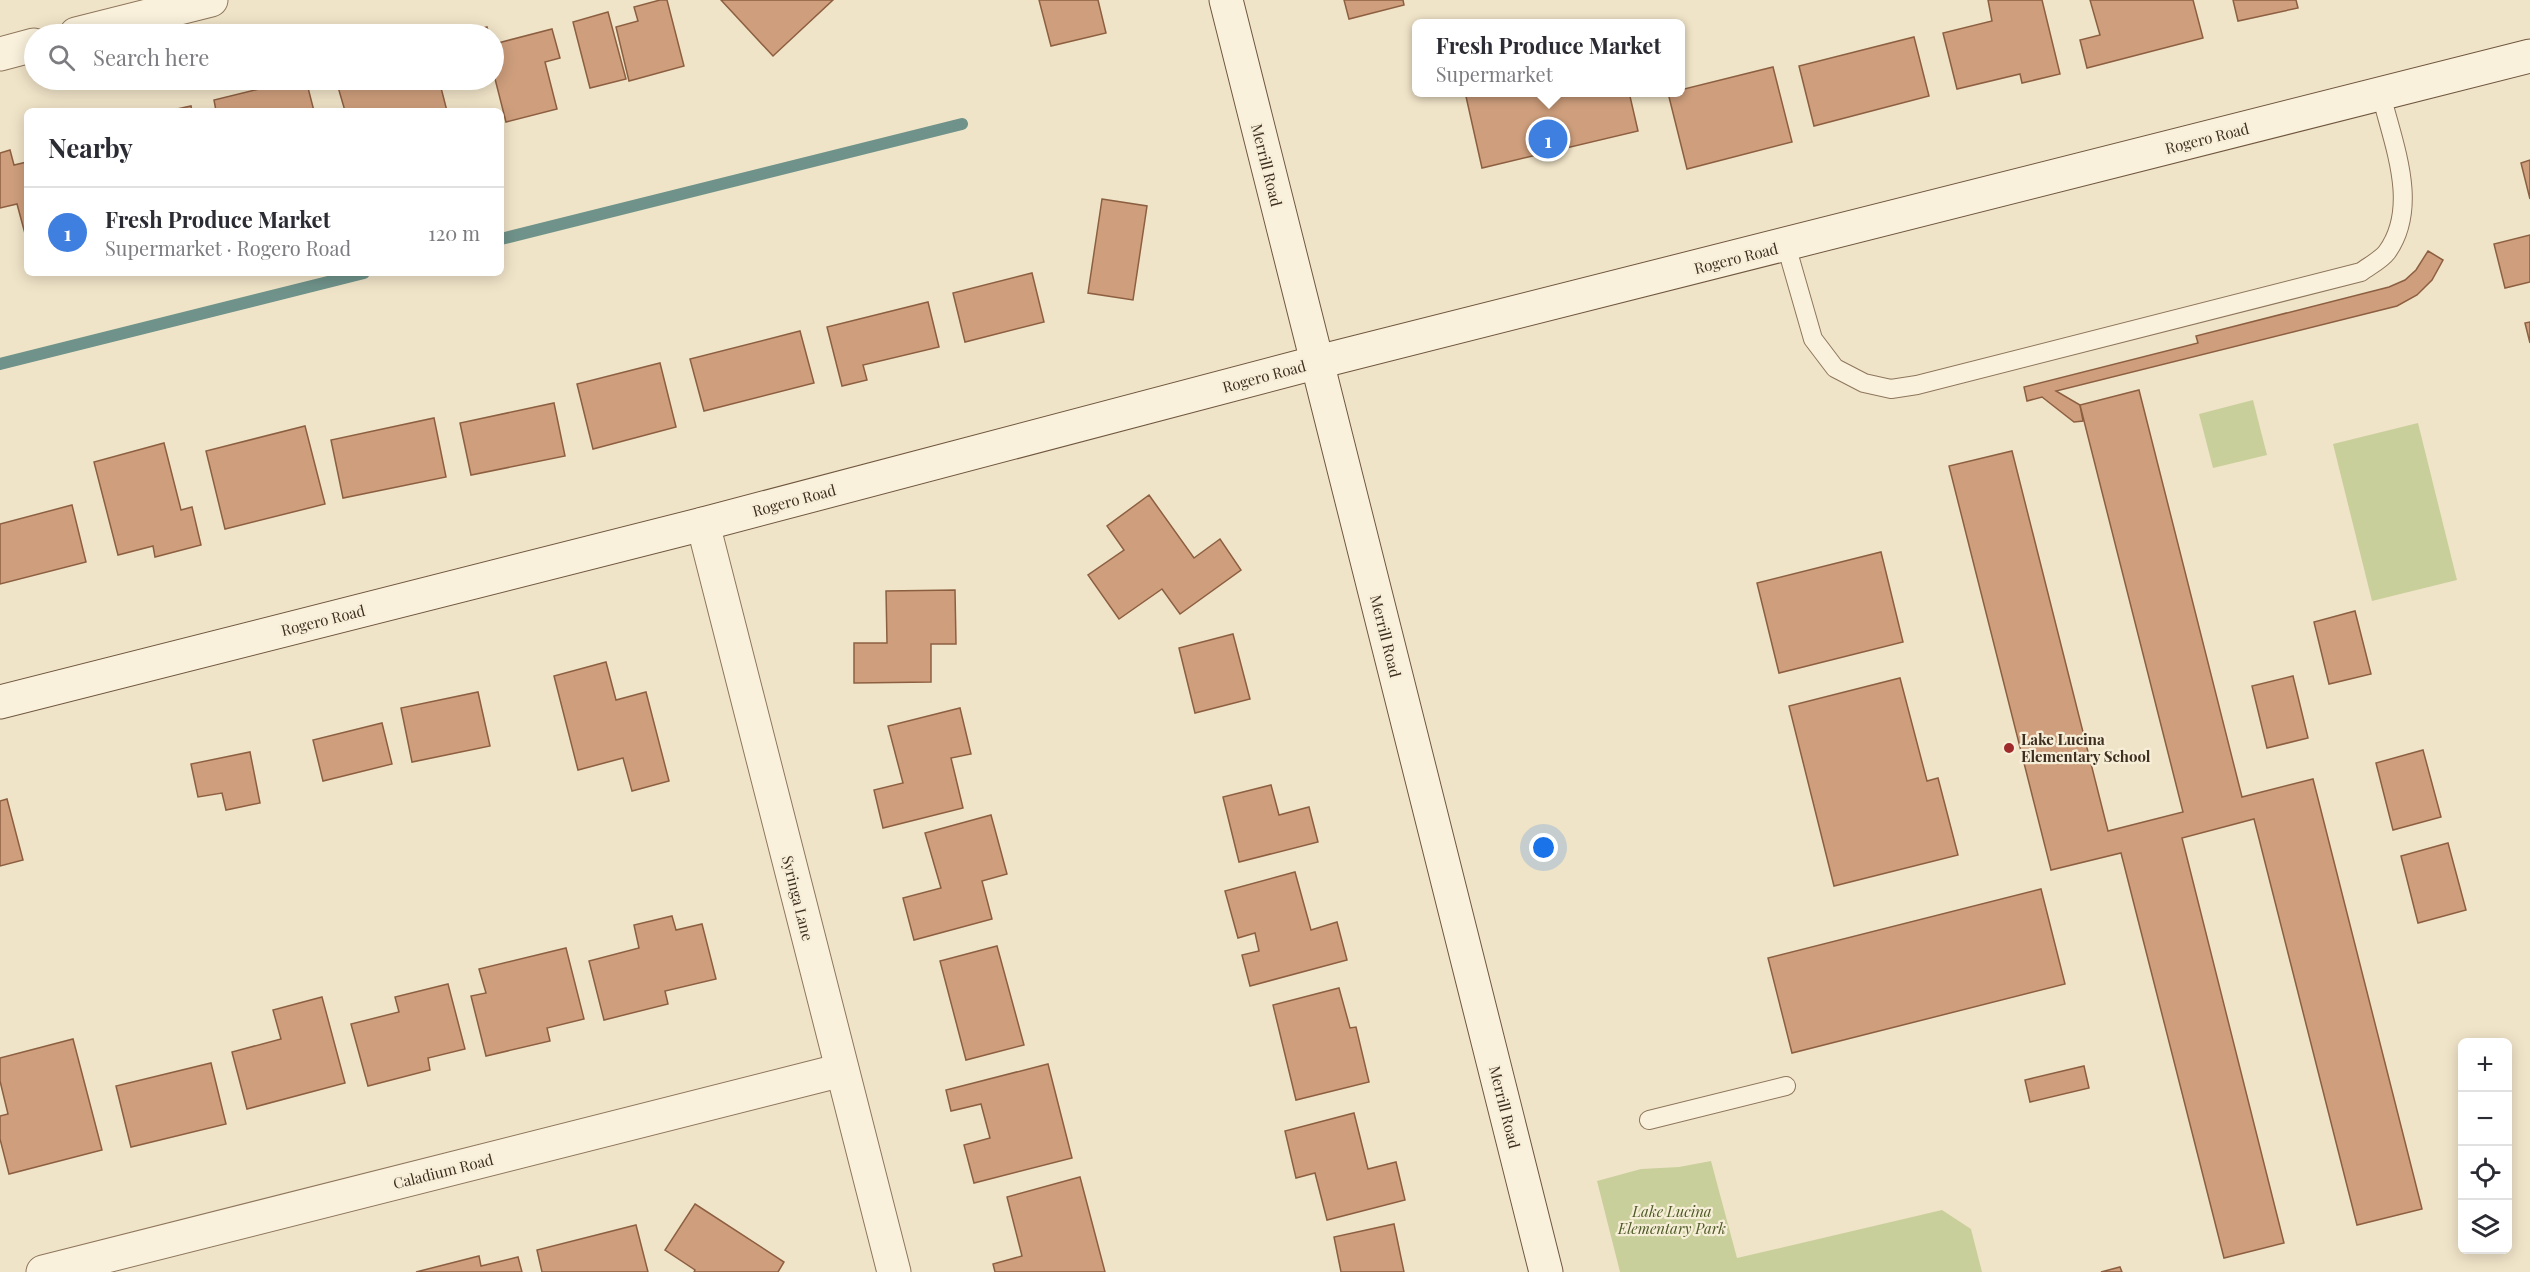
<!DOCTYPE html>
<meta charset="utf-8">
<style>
:root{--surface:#fff;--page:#f7f7f7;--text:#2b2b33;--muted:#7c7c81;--line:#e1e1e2;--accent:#9e2a2b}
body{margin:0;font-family:"Playfair Display",serif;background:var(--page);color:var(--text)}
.controls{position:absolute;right:18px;bottom:18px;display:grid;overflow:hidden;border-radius:9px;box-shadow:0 3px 15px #0003}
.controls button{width:54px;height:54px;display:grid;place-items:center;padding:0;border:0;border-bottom:2px solid var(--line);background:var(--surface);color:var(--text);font:30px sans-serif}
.you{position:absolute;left:1544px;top:848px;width:21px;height:21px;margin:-15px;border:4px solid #fff;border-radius:50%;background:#1a73e8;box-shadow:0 0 0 9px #1a73e833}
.badge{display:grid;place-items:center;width:39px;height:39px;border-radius:50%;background:var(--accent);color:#fff;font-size:20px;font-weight:700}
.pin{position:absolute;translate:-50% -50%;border:3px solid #fff;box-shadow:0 2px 6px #0006}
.popup{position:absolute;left:1412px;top:19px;width:273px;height:78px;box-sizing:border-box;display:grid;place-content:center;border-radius:9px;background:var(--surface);filter:drop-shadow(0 2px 4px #0005);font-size:20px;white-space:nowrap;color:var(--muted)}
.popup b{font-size:22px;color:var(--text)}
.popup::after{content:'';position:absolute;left:50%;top:100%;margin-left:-12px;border:12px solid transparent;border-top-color:var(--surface)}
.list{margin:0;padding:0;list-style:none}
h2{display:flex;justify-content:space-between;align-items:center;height:78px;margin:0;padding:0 24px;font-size:26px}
h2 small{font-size:20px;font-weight:400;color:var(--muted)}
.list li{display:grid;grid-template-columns:39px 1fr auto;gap:18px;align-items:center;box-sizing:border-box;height:90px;padding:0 24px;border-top:2px solid var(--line)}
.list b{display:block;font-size:22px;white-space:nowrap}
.list p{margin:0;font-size:20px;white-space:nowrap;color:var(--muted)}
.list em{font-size:20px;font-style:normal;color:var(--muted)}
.icon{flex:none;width:33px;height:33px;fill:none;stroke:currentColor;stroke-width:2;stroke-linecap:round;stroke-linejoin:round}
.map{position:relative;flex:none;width:2530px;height:1272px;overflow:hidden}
.search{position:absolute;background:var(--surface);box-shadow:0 3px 15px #0003;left:24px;top:24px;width:480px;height:66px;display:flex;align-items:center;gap:15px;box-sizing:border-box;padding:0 21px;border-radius:33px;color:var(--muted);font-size:22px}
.panel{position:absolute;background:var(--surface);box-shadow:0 3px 15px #0003;left:24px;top:108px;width:480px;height:168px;border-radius:9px}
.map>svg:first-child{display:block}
.green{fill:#c9cf9b}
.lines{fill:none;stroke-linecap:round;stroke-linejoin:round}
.stream{stroke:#6f938a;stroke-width:12}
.building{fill:#cf9f7d;stroke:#8d5f41;stroke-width:1.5}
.lane-casing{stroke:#8d765c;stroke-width:20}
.street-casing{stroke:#8d765c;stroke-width:35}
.secondary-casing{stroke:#6f573f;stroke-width:35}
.lane{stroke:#faf1dc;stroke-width:18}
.street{stroke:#faf1dc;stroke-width:33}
.secondary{stroke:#faf1dc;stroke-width:33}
.poi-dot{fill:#9e2a2b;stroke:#f7eed8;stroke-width:2}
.labels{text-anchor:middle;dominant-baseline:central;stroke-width:4.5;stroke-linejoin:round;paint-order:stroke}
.street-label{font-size:15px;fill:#3d2e20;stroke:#f7eed8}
.poi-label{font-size:15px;font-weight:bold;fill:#3d2e20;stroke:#f7eed8;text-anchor:start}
.park-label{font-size:15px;font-style:italic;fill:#4d5a26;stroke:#f7eed8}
</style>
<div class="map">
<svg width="2530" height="1272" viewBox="0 0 2530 1272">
<rect width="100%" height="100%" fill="#f0e4c8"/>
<g class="green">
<path d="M2253 400 2267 455 2213 468 2199 414Z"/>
<path d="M2418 423 2457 580 2372 601 2333 444Z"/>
<path d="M1711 1161 1737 1258 1942 1210 1971 1229 1982 1272H1620L1597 1181 1641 1169 1679 1167Z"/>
</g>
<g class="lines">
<g class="stream">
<path d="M501 239 962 124"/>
<path d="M0 364 364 273"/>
</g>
</g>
<g class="building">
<path d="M660 0H667L684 66 629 81 616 27 638 21 634 7Z"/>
<path d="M721 0H833L773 56Z"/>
<path d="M1039 0H1098L1106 33 1051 46Z"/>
<path d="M1344 0H1403L1404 5 1349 19Z"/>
<path d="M1988 0H2042L2060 74 2022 83 2020 74 1957 89 1943 33 1992 21Z"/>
<path d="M2090 0H2193L2203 38 2087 68 2080 40 2100 35Z"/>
<path d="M2233 0H2296L2298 8 2238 21Z"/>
<path d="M608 12 626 79 590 88 573 22Z"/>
<path d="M487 27 489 34H459Z"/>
<path d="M552 29 560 58 545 62 557 109 506 122 494 75V44Z"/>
<path d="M1914 37 1929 96 1814 126 1799 66Z"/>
<path d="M1773 67 1792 142 1687 169 1668 93 1680 92V90Z"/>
<path d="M296 80H306L314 111H216L214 100Z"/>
<path d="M336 80H367L368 83 380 80H439L447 111H345Z"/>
<path d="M1465 92H1629L1638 131 1482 168Z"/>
<path d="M191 106 192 111H168Z"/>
<path d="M10 150 14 165 27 162V241L17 204 0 208V153Z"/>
<path d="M2530 160V199L2521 163Z"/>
<path d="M1102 199 1147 206 1133 300 1088 293Z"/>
<path d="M2530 235V282L2505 288 2494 244Z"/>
<path d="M2428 251 2443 260 2432 280 2417 295 2397 306 2056 391 2080 405 2083 421 2074 422 2042 397 2027 401 2024 387 2198 343 2196 336 2389 287 2405 280 2416 270Z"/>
<path d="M1032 273 1044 322 965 342 953 293Z"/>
<path d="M928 302 939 347 863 365 867 380 842 386 827 327Z"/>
<path d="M2530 322V343L2525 323Z"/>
<path d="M800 331 814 383 704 411 690 359Z"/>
<path d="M660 363 676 427 593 449 577 384Z"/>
<path d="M2139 390 2242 797 2313 779 2422 1209 2357 1225 2254 819 2182 838 2284 1243 2224 1258 2121 853 2051 870 1949 466 2012 451 2108 831 2183 812 2080 405Z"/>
<path d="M554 403 565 456 471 475 460 423Z"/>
<path d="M434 418 446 477 343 498 331 440Z"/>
<path d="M305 426 325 504 225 529 206 451Z"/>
<path d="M164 443 181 510 192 507 201 545 155 557 153 546 118 555 94 462Z"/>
<path d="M1149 495 1194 558 1220 539 1241 570 1180 614 1162 589 1119 619 1088 575 1124 550 1107 526Z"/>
<path d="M72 505 86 562 0 584V524Z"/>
<path d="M1881 552 1903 642 1779 673 1757 583Z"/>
<path d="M955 590 956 644H931V682L854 683V643H887L886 591Z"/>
<path d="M2355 611 2371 674 2329 684 2314 622Z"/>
<path d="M1233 634 1250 699 1195 713 1179 648Z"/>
<path d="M606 662 616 700 646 692 669 781 632 791 623 758 578 770 554 676Z"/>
<path d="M2293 676 2308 738 2267 748 2252 686Z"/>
<path d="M1900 678 1927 781 1938 778 1958 855 1834 886 1789 706Z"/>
<path d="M478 692 490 746 412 762 401 708Z"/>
<path d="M960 708 971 754 951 758 963 808 883 828 874 790 903 783 888 726Z"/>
<path d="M382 723 392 764 323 781 313 740Z"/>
<path d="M2423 750 2441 817 2393 830 2376 763Z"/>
<path d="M250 752 260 803 226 810 222 793 198 797 191 764Z"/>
<path d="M1271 785 1279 815 1309 807 1318 842 1239 862 1223 797Z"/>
<path d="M7 799 23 860 0 866V801Z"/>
<path d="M991 815 1007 874 982 881 992 919 914 940 903 898 941 888 925 833Z"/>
<path d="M2448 843 2466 910 2418 923 2401 856Z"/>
<path d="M1295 872 1311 930 1337 922 1347 960 1250 986 1242 955 1259 951 1255 933 1238 938 1225 891Z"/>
<path d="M2041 889 2065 984 1792 1053 1768 958Z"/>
<path d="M672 916 676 930 702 924 716 979 665 991 668 1004 604 1020 589 961 639 948 634 925Z"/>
<path d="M997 946 1024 1045 966 1060 940 961Z"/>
<path d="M566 948 584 1019 547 1028 550 1041 486 1056 471 996 486 993 479 969Z"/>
<path d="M448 984 465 1049 428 1058 430 1070 368 1086 351 1024 399 1012 395 997Z"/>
<path d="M1339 988 1350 1028 1356 1027 1369 1082 1296 1100 1273 1005Z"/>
<path d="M322 997 345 1083 247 1109 232 1052 281 1039 273 1010Z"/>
<path d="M73 1039 102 1150 9 1174 0 1139V1116L8 1114 0 1081V1058Z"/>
<path d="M211 1063 226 1124 131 1147 116 1086Z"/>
<path d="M1048 1064 1072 1158 974 1183 964 1145 990 1138 981 1104 951 1111 946 1090Z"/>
<path d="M2084 1066 2089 1088 2030 1102 2025 1080Z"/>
<path d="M1354 1113 1368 1169 1396 1162 1405 1200 1327 1220 1315 1173 1296 1178 1285 1131Z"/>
<path d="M1080 1177 1105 1272H995L993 1264 1022 1256 1007 1197Z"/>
<path d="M695 1204 784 1262 778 1272H694L695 1270 665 1250Z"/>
<path d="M1394 1224 1404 1272H1341L1334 1237Z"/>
<path d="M636 1225 648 1272H542L537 1250Z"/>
<path d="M479 1256 481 1266 518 1257 522 1272H416Z"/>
<path d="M2120 1267 2122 1272H2101Z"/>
</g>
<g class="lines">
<g class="lane-casing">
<g id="lane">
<path d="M1786 245 1813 339 1835 368 1864 383 1891 389 1917 385 2361 272C2369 266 2381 260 2387 252 2420 206 2393 144 2381 94"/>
<path d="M1649 1120 1786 1086"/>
</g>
</g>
<g class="street-casing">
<g id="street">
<path d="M76 34 211 0"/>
<path d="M0 54 34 45"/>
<path d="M703 524 894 1272"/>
<path d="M43 1272 842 1070"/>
</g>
</g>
<g class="secondary-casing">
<g id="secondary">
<path d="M1226 0 1546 1272"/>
<path d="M0 702 703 524 1318 362 2530 56"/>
</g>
</g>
<use href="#lane" class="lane"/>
<use href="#street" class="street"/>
<use href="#secondary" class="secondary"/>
</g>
<circle class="poi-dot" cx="2009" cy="748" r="6"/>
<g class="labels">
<g class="street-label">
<text transform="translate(2207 138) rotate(-14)">Rogero Road</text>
<text transform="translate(1267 165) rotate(76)">Merrill Road</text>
<text transform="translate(1736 258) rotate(-14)">Rogero Road</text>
<text transform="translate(1264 376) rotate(-15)">Rogero Road</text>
<text transform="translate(794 500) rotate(-15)">Rogero Road</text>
<text transform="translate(323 620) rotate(-14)">Rogero Road</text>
<text transform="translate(1386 636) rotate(76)">Merrill Road</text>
<text transform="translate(798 898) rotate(76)">Syringa Lane</text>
<text transform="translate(1505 1107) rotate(76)">Merrill Road</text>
<text transform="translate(443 1171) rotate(-14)">Caladium Road</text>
</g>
<g class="poi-label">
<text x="2021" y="739">Lake Lucina<tspan x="2021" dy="17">Elementary School</tspan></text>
</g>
<g class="park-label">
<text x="1672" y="1211">Lake Lucina<tspan x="1672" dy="17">Elementary Park</tspan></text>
</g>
</g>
</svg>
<div class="controls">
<button>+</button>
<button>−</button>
<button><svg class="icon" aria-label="locate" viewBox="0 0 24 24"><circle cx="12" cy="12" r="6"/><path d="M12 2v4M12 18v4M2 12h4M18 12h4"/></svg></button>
<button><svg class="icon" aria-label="layers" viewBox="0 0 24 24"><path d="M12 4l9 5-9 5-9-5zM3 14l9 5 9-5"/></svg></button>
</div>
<div class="you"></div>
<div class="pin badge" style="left:1548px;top:139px;background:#3f7fe0">1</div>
<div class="popup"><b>Fresh Produce Market</b>Supermarket</div>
<div class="search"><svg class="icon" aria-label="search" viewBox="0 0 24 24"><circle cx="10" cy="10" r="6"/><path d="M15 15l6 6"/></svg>Search here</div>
<section class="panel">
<h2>Nearby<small></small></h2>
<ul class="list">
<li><span class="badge" style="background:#3f7fe0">1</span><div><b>Fresh Produce Market</b><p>Supermarket · Rogero Road</p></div><em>120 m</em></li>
</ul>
</section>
</div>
